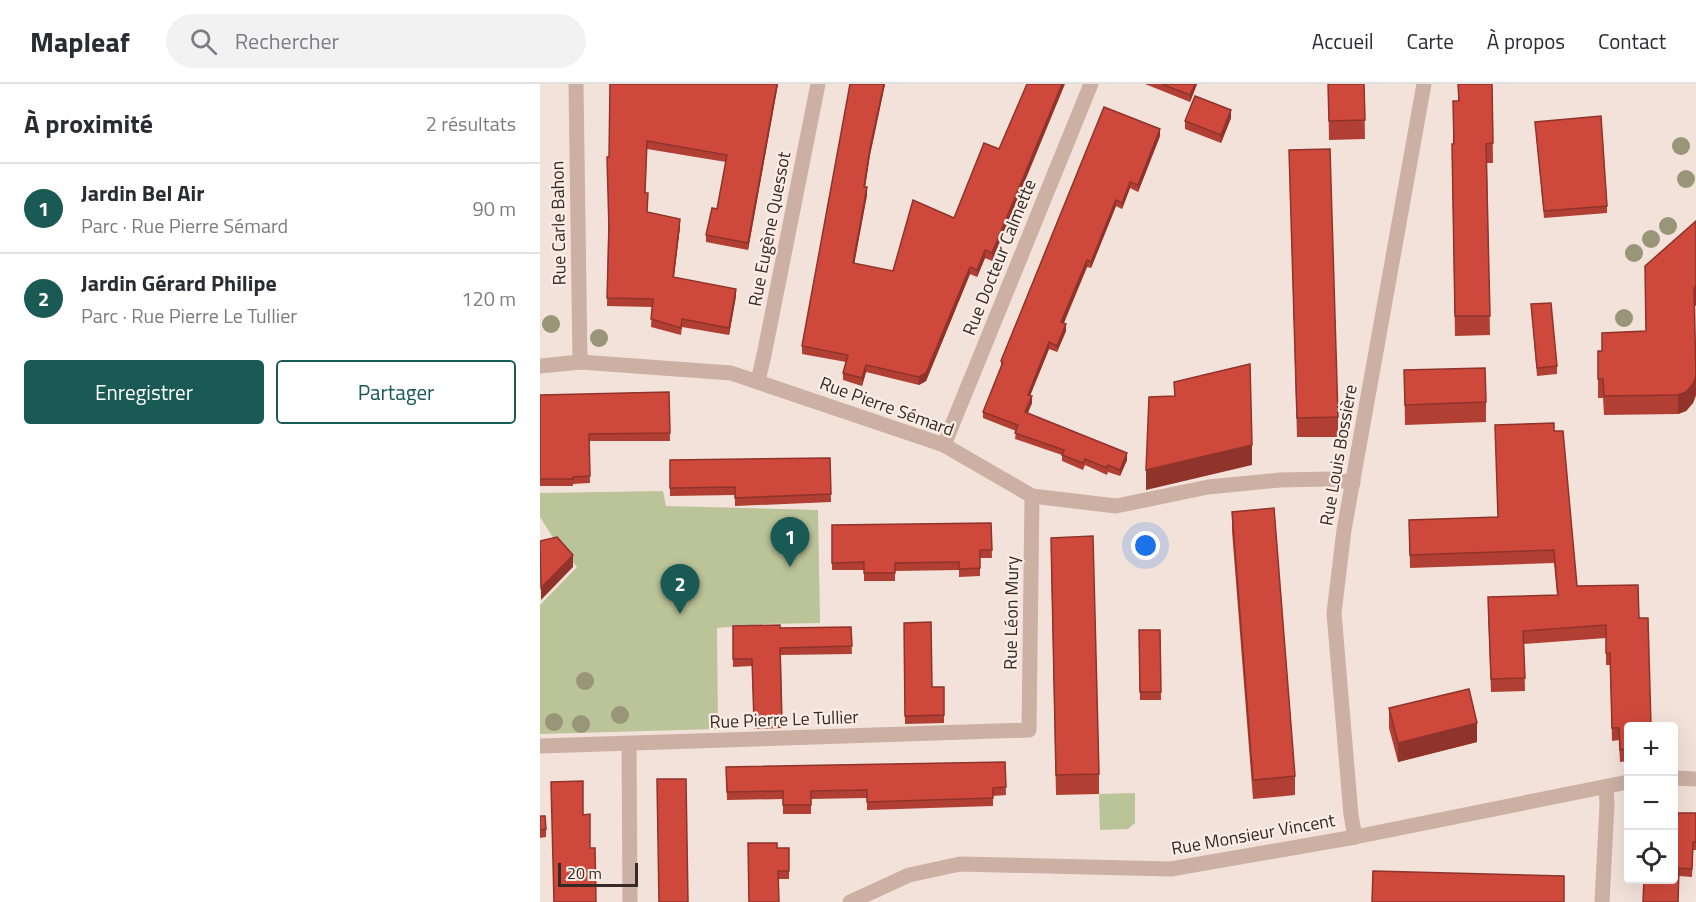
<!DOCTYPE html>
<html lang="fr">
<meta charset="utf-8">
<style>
:root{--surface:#fff;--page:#f2f2f3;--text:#2b2b33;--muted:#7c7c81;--line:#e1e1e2;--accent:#195a55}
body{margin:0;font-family:"Titillium Web",sans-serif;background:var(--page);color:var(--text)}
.controls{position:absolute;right:18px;bottom:18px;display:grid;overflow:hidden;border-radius:6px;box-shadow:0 6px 24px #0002}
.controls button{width:54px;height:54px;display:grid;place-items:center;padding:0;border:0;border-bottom:2px solid var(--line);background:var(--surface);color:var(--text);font:30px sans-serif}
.scale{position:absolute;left:18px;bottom:15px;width:80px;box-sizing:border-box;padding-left:6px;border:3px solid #362926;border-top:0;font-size:16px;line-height:21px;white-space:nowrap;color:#362926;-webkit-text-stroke:4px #faede5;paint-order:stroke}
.you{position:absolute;left:606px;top:462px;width:21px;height:21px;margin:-15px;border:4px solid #fff;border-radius:50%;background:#1a73e8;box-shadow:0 0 0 9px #1a73e833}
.badge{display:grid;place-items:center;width:39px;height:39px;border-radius:50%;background:var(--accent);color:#fff;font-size:20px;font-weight:700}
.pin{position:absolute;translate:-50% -50px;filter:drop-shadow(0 2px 3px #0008)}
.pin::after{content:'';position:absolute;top:32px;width:21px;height:18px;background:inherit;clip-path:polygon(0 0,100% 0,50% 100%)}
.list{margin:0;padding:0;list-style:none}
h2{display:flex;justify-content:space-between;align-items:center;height:78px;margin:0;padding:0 24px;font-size:26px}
h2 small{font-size:20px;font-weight:400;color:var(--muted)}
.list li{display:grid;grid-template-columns:39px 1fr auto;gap:18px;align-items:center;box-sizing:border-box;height:90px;padding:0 24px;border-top:2px solid var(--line)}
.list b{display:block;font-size:22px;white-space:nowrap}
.list p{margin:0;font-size:20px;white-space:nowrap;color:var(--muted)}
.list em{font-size:20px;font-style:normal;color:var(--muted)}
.actions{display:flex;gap:12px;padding:18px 24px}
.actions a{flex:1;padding:14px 0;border:2px solid var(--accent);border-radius:6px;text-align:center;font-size:21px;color:var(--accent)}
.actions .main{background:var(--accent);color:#fff}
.icon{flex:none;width:33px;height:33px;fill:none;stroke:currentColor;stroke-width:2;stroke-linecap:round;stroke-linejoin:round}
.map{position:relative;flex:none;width:1156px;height:818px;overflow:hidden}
header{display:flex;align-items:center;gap:36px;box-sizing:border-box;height:84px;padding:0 30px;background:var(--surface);border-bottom:2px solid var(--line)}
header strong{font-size:28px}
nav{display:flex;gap:33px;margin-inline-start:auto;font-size:21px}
.search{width:420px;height:54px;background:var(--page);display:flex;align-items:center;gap:15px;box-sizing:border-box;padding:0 21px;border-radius:33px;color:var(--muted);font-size:22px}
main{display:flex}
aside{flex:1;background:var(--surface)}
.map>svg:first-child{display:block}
.green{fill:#bbc398}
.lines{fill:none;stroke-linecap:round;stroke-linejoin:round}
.street{stroke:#ccb0a4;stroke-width:15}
.tree{fill:#989578}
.wall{fill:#b13f34}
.shaded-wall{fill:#90332a}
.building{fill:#ce493c;stroke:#90332a;stroke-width:1.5}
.labels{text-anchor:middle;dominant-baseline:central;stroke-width:4.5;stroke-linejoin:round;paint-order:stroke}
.street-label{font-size:18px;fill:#362926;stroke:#faede5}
</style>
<header>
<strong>Mapleaf</strong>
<div class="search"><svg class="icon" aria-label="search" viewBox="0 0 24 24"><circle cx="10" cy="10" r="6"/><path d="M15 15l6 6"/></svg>Rechercher</div>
<nav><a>Accueil</a><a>Carte</a><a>À propos</a><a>Contact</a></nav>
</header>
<main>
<aside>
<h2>À proximité<small>2 résultats</small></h2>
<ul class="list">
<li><span class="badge">1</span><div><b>Jardin Bel Air</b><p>Parc · Rue Pierre Sémard</p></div><em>90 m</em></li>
<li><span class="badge">2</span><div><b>Jardin Gérard Philipe</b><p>Parc · Rue Pierre Le Tullier</p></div><em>120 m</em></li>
</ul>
<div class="actions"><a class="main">Enregistrer</a><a>Partager</a></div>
</aside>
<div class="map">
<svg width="1156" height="818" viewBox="0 0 1156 818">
<rect width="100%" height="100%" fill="#f3e2d9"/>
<g class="green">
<path d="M123 407 126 422 278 426 280 539 223 540 177 544 178 645 0 650V521L37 483 17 460 0 433V409Z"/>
<path d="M595 709V739L588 745 560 746 559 710Z"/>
</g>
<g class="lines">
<g class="street">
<path d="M36 0 40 278"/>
<path d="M0 282 40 278 191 289 404 361 492 412 576 422 668 403 740 396 792 395 813 399"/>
<path d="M218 297 224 271 278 0"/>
<path d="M404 361 551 0"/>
<path d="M89 660 90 818"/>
<path d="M0 662 489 646 492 412"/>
<path d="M1134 694 1156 695"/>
<path d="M815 753 811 731 794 529 804 446 884 0"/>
<path d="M310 818 369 791 420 780 631 785 815 753 1088 698"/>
<path d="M1062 818 1067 721 1066 703"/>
</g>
</g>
<g class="tree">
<circle cx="1141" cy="62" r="9"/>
<circle cx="1146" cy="95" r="9"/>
<circle cx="1128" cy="142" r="9"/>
<circle cx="1111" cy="155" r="9"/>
<circle cx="1094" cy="169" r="9"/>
<circle cx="1084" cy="234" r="9"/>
<circle cx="11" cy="240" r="9"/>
<circle cx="59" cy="254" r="9"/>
<circle cx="45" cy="597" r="9"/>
<circle cx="80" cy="631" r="9"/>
<circle cx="14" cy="638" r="9"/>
<circle cx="41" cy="640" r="9"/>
</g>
<g class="wall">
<path d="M238 0 208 166 166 158V151L177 125 186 78 107 65 105 109 107 128 140 143 134 193 196 212 189 251 142 243 141 251 111 243 112 223 67 222 69 73Z"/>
<path d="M310 0H345L330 71 325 103 327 111 314 179 353 187 414 134 459 65 452 177 445 174 437 193 430 190 386 297 379 301 326 288 322 302 303 296V289L306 278 262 270V262Z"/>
<path d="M605 0H657L650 18Z"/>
<path d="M788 0H824L825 55 789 56Z"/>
<path d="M918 0H952L953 79H947L950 251 915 252 912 79 913 60V17H918Z"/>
<path d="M691 34 681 59 645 45V37Z"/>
<path d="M995 38 1067 122V129L1004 134Z"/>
<path d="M620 52 598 108 590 104 582 125 576 122 551 184 547 183 524 239 526 247 517 268 509 265 490 311 492 319 488 329 587 376 580 392 568 388 567 391 545 381 543 386 522 377V371L475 355 476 347 443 334V328L461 282V277Z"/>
<path d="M749 66 798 333V353H757Z"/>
<path d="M1156 137V221L1154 223 1156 311 1153 319 1146 327 1138 330 1064 331 1063 314H1058V267H1062V249L1106 247Z"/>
<path d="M991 220 1017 282V290L997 292Z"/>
<path d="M864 286 946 318V338L865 341Z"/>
<path d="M129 308 130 357H49L50 399 33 400V402H0V311Z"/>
<path d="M1014 347 1037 502 1098 501 1089 642V677L1080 678 1079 656 1072 657 1070 581H1066V554L984 560 985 607 951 608 948 526 1017 511 1014 479 870 484 869 436 957 433Z"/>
<path d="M290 374 291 418 195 422V411L130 412V376Z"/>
<path d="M692 428 755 692V711L713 715 692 447Z"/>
<path d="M451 439 452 474H440V492L419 493V486L355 487V497H324V486H292V441Z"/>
<path d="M511 473 559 690V710L516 711Z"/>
<path d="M364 539 392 603H404V639L365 640Z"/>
<path d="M193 542 240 544 311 543 312 570 241 571 242 644 214 645 212 582 193 583Z"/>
<path d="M599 546H620L621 616H600Z"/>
<path d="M849 624 937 658 858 678 849 644Z"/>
<path d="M465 678 466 711 453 712V722L327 726V714L271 715V730H243V715L187 716 186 683Z"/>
<path d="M1156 729V766H1153L1152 793 1139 792 1134 795 1137 736Z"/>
<path d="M0 732 6 745V753L0 754Z"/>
<path d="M237 764H249V795H238Z"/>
</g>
<g class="shaded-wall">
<path d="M237 0H238L208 166V159Z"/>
<path d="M344 0H345L330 71 324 110V103L330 64Z"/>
<path d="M522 0H525L452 177V169Z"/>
<path d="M655 0H657L650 18V11Z"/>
<path d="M691 26V34L681 59V51Z"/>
<path d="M620 45V52L598 108V101Z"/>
<path d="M590 98V104L582 125V119Z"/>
<path d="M327 103V111L313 187V179Z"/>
<path d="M576 116V122L551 184V178Z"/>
<path d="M140 135V143L133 200V193Z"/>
<path d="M445 166V174L437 193V186Z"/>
<path d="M547 176V183L521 245V238Z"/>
<path d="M430 183V190L386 297 379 301V293Z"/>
<path d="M1156 202V221L1154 223V204Z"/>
<path d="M196 205V212L189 251V244Z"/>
<path d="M526 240V247L517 268V262Z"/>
<path d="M509 258V265L488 317V311Z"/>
<path d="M326 281V288L322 302V294Z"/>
<path d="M1156 292V311L1153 319 1146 327 1138 330V311Z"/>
<path d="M492 312V319L485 334V328Z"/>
<path d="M712 361V381L606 406V386Z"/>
<path d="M587 369V376L580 392V386Z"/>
<path d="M33 471V483L1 516V504Z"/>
<path d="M937 639V658L858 678V659Z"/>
</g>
<g class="building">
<path d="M70 0H237L208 159 166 151 172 124 177 125 187 71 107 57 105 109H108L107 128 140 135 133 193 196 205 189 244 142 235 141 244 111 235 113 215 67 214 69 145 67 73H69Z"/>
<path d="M310 0H344L330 64 324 103H327L313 179 353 187 373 116 414 134 444 59 459 65 487 0H522L452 169 445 166 437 186 430 183 386 289 379 293 326 281 322 294 303 289 308 271 262 262Z"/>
<path d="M622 0H655L650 11Z"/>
<path d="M788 0H824L825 36 789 37Z"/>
<path d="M918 0H952L953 59 946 60 950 232H915L912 60H914L913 17H919Z"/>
<path d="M655 12 691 26 681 51 645 37Z"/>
<path d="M564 23 620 45 598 101 590 98 582 119 576 116 551 178 547 176 521 238 526 240 517 262 509 258 488 311 492 312 485 328 587 369 580 386 568 381 567 384 545 375 543 379 522 371 524 366 475 349 478 341 443 328 463 278 461 277Z"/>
<path d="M1061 32 1067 122 1004 127 995 38Z"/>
<path d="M790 65 798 333 757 334 749 66Z"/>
<path d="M1156 137V202L1154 204 1156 292 1153 300 1146 308 1138 311 1064 312 1063 295H1058V267H1062V249L1106 247 1105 182Z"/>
<path d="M1011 219 1017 282 997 284 991 220Z"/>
<path d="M710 280 712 361 606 386 609 313 635 312 634 298Z"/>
<path d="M945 284 946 318 865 321 864 286Z"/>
<path d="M129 308 130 349 49 350 50 392 33 393V395H0V311Z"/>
<path d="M1014 339V347H1023L1037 502 1098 501 1099 534H1108L1111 642H1089V664L1080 666 1079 644H1072L1070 569H1066V541L983 547 985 594 951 595 948 513 1018 511 1014 466 870 471 869 436 958 433 955 341Z"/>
<path d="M290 374 291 410 195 414V403L130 404V376Z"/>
<path d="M734 424 755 692 713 696 692 428Z"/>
<path d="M451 439 452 466H440V484L419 485V478L355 479V489H324V478L292 479V441Z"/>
<path d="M553 452 559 690 516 691 511 454Z"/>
<path d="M17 453 33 471 1 504 0 457Z"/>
<path d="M391 538 392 603H404V631L365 632 364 539Z"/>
<path d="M240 541V544L311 543 312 562 240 564 242 637 214 638 212 575H193V542Z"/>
<path d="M599 546H620L621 608H600Z"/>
<path d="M929 605 937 639 858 659 849 624Z"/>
<path d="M465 678 466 703 453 704V714L327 718V706L271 707V721H243V707L187 708 186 683Z"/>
<path d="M117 695H146L148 818H119Z"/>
<path d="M43 697V731L50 730V764H55L56 818H14L11 698Z"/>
<path d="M1138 729H1156V758H1153L1152 785 1139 784 1138 818H1103L1104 795H1134V736H1137Z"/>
<path d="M0 732H5L6 745 0 746Z"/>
<path d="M208 759H237V764H249V787H238L239 818H209Z"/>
<path d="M833 787 1024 792V818H832Z"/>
</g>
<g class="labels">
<g class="street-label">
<text transform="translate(18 139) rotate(-91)">Rue Carle Bahon</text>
<text transform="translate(229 145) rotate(-79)">Rue Eugène Quessot</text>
<text transform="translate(459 173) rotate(-68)">Rue Docteur Calmette</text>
<text transform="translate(347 322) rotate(20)">Rue Pierre Sémard</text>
<text transform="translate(798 371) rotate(-80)">Rue Louis Bossière</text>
<text transform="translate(471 529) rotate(-89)">Rue Léon Mury</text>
<text transform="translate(244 635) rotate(-2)">Rue Pierre Le Tullier</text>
<text transform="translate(713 750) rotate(-10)">Rue Monsieur Vincent</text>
</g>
</g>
</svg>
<div class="controls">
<button>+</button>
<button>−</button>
<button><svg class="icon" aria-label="locate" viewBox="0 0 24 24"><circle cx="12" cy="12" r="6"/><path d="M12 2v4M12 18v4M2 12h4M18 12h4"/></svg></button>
</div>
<div class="scale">20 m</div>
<div class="you"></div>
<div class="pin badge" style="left:250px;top:483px">1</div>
<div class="pin badge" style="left:140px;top:530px">2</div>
</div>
</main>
